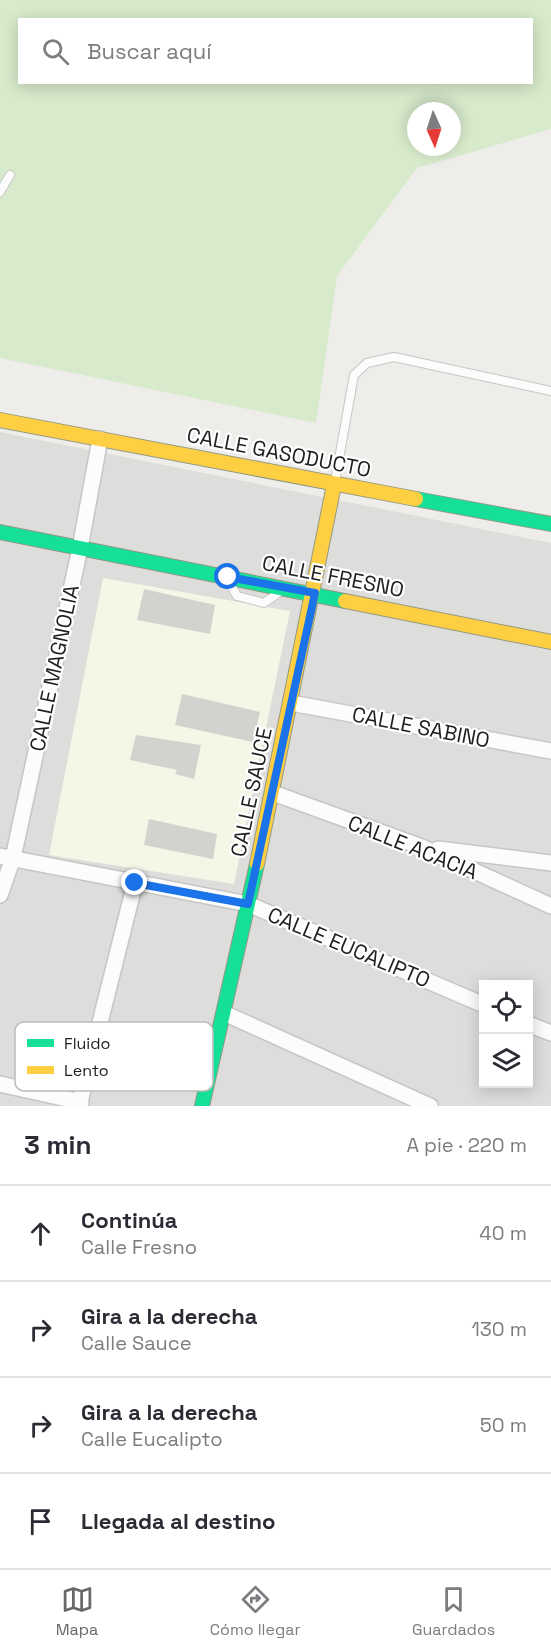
<!DOCTYPE html>
<html lang="es">
<meta charset="utf-8">
<style>
:root{--surface:#fff;--page:#f2f2f3;--text:#2b2b33;--muted:#7c7c81;--line:#e1e1e2;--accent:#686867}
body{margin:0;font-family:"Space Grotesk",sans-serif;background:var(--page);color:var(--text)}
.controls{position:absolute;right:18px;bottom:18px;display:grid;overflow:hidden;border-radius:0px;box-shadow:0 3px 15px #0003}
.controls button{width:54px;height:54px;display:grid;place-items:center;padding:0;border:0;border-bottom:2px solid var(--line);background:var(--surface);color:var(--text);font:30px sans-serif}
.compass{position:absolute;left:407px;top:102px;width:54px;height:54px;border-radius:50%;background:var(--surface);box-shadow:0 3px 15px #0003;rotate:177deg}
.stop{position:absolute;width:18px;height:18px;margin:-14px;border:4px solid #1a73e8;border-radius:50%;background:#fff}
.stop.end{background:#1a73e8;border-color:#fff;box-shadow:0 2px 6px #0008}
.list{margin:0;padding:0;list-style:none}
h2{display:flex;justify-content:space-between;align-items:center;height:78px;margin:0;padding:0 24px;font-size:26px}
h2 small{font-size:20px;font-weight:400;color:var(--muted)}
.list li{display:grid;grid-template-columns:39px 1fr auto;gap:18px;align-items:center;box-sizing:border-box;height:96px;padding:0 24px;border-top:2px solid var(--line)}
.list b{display:block;font-size:22px;white-space:nowrap}
.list p{margin:0;font-size:20px;white-space:nowrap;color:var(--muted)}
.list em{font-size:20px;font-style:normal;color:var(--muted)}
.icon{flex:none;width:33px;height:33px;fill:none;stroke:currentColor;stroke-width:2;stroke-linecap:round;stroke-linejoin:round}
.map{position:relative;flex:none;width:551px;height:1106px;overflow:hidden}
.search{position:absolute;background:var(--surface);box-shadow:0 3px 15px #0003;left:18px;right:18px;top:18px;height:66px;display:flex;align-items:center;gap:15px;box-sizing:border-box;padding:0 21px;border-radius:0px;color:var(--muted);font-size:22px}
.sheet{height:462px;background:var(--surface)}
nav{display:flex;justify-content:space-around;align-items:center;box-sizing:border-box;height:84px;border-top:2px solid var(--line);background:var(--surface);font-size:16px;color:var(--muted)}
nav a{display:grid;justify-items:center;gap:3px}
nav .on{color:var(--accent)}
.map>svg:first-child{display:block}
.residential{fill:#dddddb;fill-rule:evenodd}
.education{fill:#f5f6e6}
.grass{fill:#d7eacb;fill-rule:evenodd}
.building{fill:#d3d2ce}
.lines{fill:none;stroke-linecap:round;stroke-linejoin:round}
.lane-casing{stroke:#c7c6c5;stroke-width:10}
.street-casing{stroke:#c7c6c5;stroke-width:18}
.fast-casing{stroke:#949882;stroke-width:16}
.slow-casing{stroke:#949882;stroke-width:16}
.lane{stroke:#fcfcfc;stroke-width:8}
.street{stroke:#fcfcfc;stroke-width:15}
.fast{stroke:#16e098;stroke-width:14}
.slow{stroke:#ffcf43;stroke-width:14}
.route{stroke:#1a73e8;stroke-width:8}
.labels{text-anchor:middle;dominant-baseline:central;stroke-width:4.5;stroke-linejoin:round;paint-order:stroke}
.street-label{font-size:21px;fill:#202020;stroke:#fff}
.key{fill:#fff;stroke:#bcbcbc;stroke-width:1.5}
.key-label{font-size:16px;fill:#202020}
</style>
<div class="map">
<svg width="551" height="1106" viewBox="0 0 551 1106">
<rect width="100%" height="100%" fill="#eeedea"/>
<path class="residential" d="M0 432 551 543V1106H0ZM484 984H528V1084H484Z"/>
<path class="education" d="M103 578 290 611 234 884 49 855Z"/>
<path class="grass" d="M0 0H551V129L417 168 337 276 316 423 0 358ZM20 20H532V82H20ZM416 111H452V147H416Z"/>
<g class="building">
<path d="M144 589 215 605 210 634 137 620Z"/>
<path d="M182 694 260 712 253 742 175 725Z"/>
<path d="M136 735 201 745 194 779 175 774 177 770 130 760Z"/>
<path d="M149 819 217 834 213 859 144 845Z"/>
</g>
<g class="lines">
<g class="lane-casing">
<g id="lane">
<path d="M0 192 10 175"/>
<path d="M335 481 354 375 367 363 394 357 551 391"/>
<path d="M229 581 237 596 264 603 281 591"/>
</g>
</g>
<g class="street-casing">
<g id="street">
<path d="M291 703 551 751"/>
<path d="M273 793 422 847 551 906"/>
<path d="M438 849 551 863"/>
<path d="M0 856 248 904 484 1005"/>
<path d="M0 895 13 858 80 548 100 439"/>
<path d="M226 1014 430 1106"/>
<path d="M528 1024 551 1033"/>
<path d="M0 1084 81 1102"/>
<path d="M79 1106 135 883"/>
</g>
</g>
<g class="fast-casing">
<g id="fast">
<path d="M416 499 551 524"/>
<path d="M0 532 345 601"/>
<path d="M202 1106 257 864"/>
</g>
</g>
<g class="slow-casing">
<g id="slow">
<path d="M0 420 416 499"/>
<path d="M345 601 551 642"/>
<path d="M257 864 334 485"/>
</g>
</g>
<use href="#lane" class="lane"/>
<use href="#street" class="street"/>
<use href="#fast" class="fast"/>
<use href="#slow" class="slow"/>
</g>
<g class="lines">
<path class="route" d="M135 883 248 904 315 593 228 577"/>
</g>
<g class="labels">
<g class="street-label">
<text transform="translate(279 452) rotate(11)">CALLE GASODUCTO</text>
<text transform="translate(333 576) rotate(11)">CALLE FRESNO</text>
<text transform="translate(54 668) rotate(-78)">CALLE MAGNOLIA</text>
<text transform="translate(421 727) rotate(11)">CALLE SABINO</text>
<text transform="translate(251 792) rotate(-78)">CALLE SAUCE</text>
<text transform="translate(413 847) rotate(22)">CALLE ACACIA</text>
<text transform="translate(349 947) rotate(23)">CALLE EUCALIPTO</text>
</g>
</g>
<rect x="15" y="1022" width="198" height="69" rx="9" class="key"/>
<rect x="27" y="1039" width="27" height="8" fill="#16e098"/>
<rect x="27" y="1066" width="27" height="8" fill="#ffcf43"/>
<g class="key-label">
<text x="64" y="1049">Fluido</text>
<text x="64" y="1076">Lento</text>
</g>
</svg>
<div class="controls">
<button><svg class="icon" aria-label="locate" viewBox="0 0 24 24"><circle cx="12" cy="12" r="6"/><path d="M12 2v4M12 18v4M2 12h4M18 12h4"/></svg></button>
<button><svg class="icon" aria-label="layers" viewBox="0 0 24 24"><path d="M12 4l9 5-9 5-9-5zM3 14l9 5 9-5"/></svg></button>
</div>
<svg class="compass" viewBox="-18 -18 36 36"><path d="M0-13l5 13h-10z" fill="#e53935"/><path d="M0 13l5-13h-10z" fill="#7c7c81"/></svg>
<div class="stop" style="left:228px;top:577px"></div>
<div class="stop end" style="left:135px;top:883px"></div>
<div class="search"><svg class="icon" aria-label="search" viewBox="0 0 24 24"><circle cx="10" cy="10" r="6"/><path d="M15 15l6 6"/></svg>Buscar aquí</div>
</div>
<section class="sheet">
<h2>3 min<small>A pie · 220 m</small></h2>
<ul class="list">
<li><svg class="icon" aria-label="ahead" viewBox="0 0 24 24"><path d="M12 20V5M6 11l6-6 6 6"/></svg><div><b>Continúa</b><p>Calle Fresno</p></div><em>40 m</em></li>
<li><svg class="icon" aria-label="right" viewBox="0 0 24 24"><path d="M7 20v-9h11M14 6l5 5-5 5"/></svg><div><b>Gira a la derecha</b><p>Calle Sauce</p></div><em>130 m</em></li>
<li><svg class="icon" aria-label="right" viewBox="0 0 24 24"><path d="M7 20v-9h11M14 6l5 5-5 5"/></svg><div><b>Gira a la derecha</b><p>Calle Eucalipto</p></div><em>50 m</em></li>
<li><svg class="icon" aria-label="arrive" viewBox="0 0 24 24"><path d="M6 21V4h12l-3 4 3 4H6"/></svg><div><b>Llegada al destino</b></div></li>
</ul>
</section>
<nav>
<a class="on"><svg class="icon" aria-label="map" viewBox="0 0 24 24"><path d="M3 6l6-2 6 2 6-2v14l-6 2-6-2-6 2zM9 4v14M15 6v14"/></svg>Mapa</a>
<a><svg class="icon" aria-label="directions" viewBox="0 0 24 24"><path d="M12 3l9 9-9 9-9-9zM9 14v-3h6M13 9l2 2-2 2"/></svg>Cómo llegar</a>
<a><svg class="icon" aria-label="saved" viewBox="0 0 24 24"><path d="M7 4h10v16l-5-4-5 4z"/></svg>Guardados</a>
</nav>
